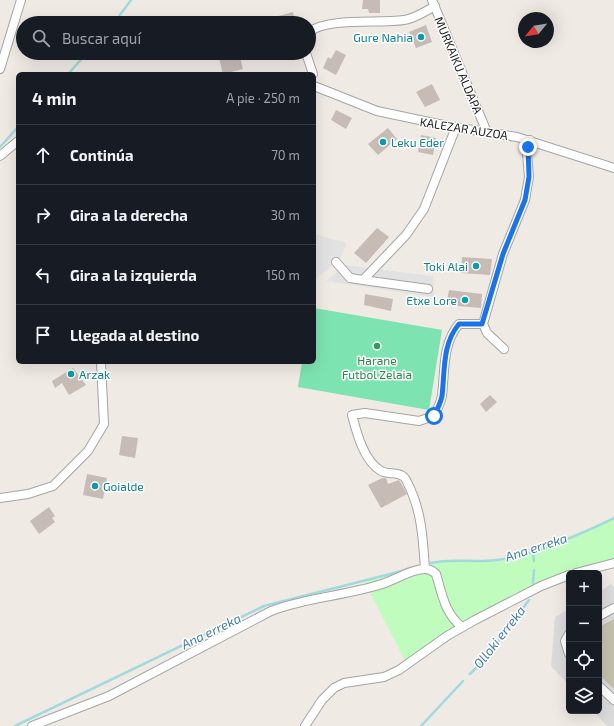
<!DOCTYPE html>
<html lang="es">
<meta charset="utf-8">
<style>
:root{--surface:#171b24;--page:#242831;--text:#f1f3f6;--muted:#9ea1a6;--line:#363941}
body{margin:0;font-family:"Exo 2",sans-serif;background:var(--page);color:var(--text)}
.controls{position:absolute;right:12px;bottom:12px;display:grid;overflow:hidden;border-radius:6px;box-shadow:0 4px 16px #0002}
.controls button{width:36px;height:36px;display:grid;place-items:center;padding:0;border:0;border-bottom:1px solid var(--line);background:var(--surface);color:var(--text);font:20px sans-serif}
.compass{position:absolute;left:518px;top:12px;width:36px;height:36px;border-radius:50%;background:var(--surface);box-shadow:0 4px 16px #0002;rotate:240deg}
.stop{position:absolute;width:12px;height:12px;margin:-9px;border:3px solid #1a73e8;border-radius:50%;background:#fff}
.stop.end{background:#1a73e8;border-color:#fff;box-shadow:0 1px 4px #0008}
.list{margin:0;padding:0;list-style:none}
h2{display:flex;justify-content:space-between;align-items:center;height:52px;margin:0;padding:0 16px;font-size:17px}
h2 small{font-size:13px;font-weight:400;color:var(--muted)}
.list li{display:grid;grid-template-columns:26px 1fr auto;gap:12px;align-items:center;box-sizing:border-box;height:60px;padding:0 16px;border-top:1px solid var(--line)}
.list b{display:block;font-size:15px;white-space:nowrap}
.list em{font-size:13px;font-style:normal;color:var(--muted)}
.icon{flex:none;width:22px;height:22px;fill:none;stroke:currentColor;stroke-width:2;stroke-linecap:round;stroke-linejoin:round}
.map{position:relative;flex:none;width:614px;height:726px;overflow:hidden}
.search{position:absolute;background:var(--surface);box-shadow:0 4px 16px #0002;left:16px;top:16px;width:300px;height:44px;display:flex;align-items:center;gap:10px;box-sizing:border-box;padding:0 14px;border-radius:22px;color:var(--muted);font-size:15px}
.panel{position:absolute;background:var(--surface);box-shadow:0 4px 16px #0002;left:16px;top:72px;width:300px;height:292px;border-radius:6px}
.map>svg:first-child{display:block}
.residential{fill:#dcdbdb}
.construction{fill:#c4c2ae}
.park{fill:#c0fcbe}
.pitch{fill:#7de3b0}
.parking{fill:#e2e2e2}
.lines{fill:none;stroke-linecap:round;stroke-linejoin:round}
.stream{stroke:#a1d9df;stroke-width:2.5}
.building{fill:#c7bbb6}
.street-casing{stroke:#a5a5a5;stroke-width:10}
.street{stroke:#fff;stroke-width:8}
.route{stroke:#1a73e8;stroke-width:5}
.culture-dot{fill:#0f9aa8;stroke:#fff;stroke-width:1.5}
.leisure-dot{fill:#2e9e5b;stroke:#fff;stroke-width:1.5}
.labels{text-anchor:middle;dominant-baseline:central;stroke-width:3;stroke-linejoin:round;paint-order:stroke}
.culture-label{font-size:12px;fill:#0d838f;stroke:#fff;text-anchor:end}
.street-label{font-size:12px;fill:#1e1e1e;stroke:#fff}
.leisure-label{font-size:12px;fill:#27864d;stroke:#fff}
.water-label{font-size:13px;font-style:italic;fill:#407ca2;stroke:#fff}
</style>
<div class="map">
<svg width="614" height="726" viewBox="0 0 614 726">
<rect width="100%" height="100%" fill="#efeae3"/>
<g class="residential">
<path d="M611 584 614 587V726H607L593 711H599V592Z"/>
<path d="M569 609V685L551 666 555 617Z"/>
</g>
<path class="construction" d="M614 619V689L599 675V627Z"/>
<path class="park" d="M614 518V563L576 573 475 620 407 664 364 581 443 560H496L534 551Z"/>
<path class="pitch" d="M314 308 442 330 429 410 298 387 302 362H314Z"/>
<g class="parking">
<path d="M314 234 347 243 339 260 314 280Z"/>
<path d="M345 265 433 276 434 297 326 281Z"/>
</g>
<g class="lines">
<g class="stream">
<path d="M114 23 131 0"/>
<path d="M68 74 87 53"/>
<path d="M0 147 18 127"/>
<path d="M533 551 534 561"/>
<path d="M431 563C453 558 474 563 496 560 532 556 581 534 614 518"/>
<path d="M533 583 534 570"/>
<path d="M470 674 483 661 529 600"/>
<path d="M15 726 264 606 406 570"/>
<path d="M421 726 463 681"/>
</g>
</g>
<g class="building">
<path d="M363 0H380V13H369L368 9H362Z"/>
<path d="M293 12 295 23H261L260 21Z"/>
<path d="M426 25 432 42 416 48 409 32Z"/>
<path d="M336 50 346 55 336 75 323 68 328 57 331 59Z"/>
<path d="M239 53 243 69 223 74 219 58Z"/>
<path d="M432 84 440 100 425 107 416 92Z"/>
<path d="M336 110 352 118 346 129 331 120Z"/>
<path d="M388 128 397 139 378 155 368 144Z"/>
<path d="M421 135 436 138 433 155 418 152Z"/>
<path d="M377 228 389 237 366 263 354 253Z"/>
<path d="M462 257 492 259 490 275 461 273Z"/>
<path d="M449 290 482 294 481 308 446 305Z"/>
<path d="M365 294 393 299 391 311 364 305Z"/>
<path d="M73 368 86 385 69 395 62 383 55 388 52 381Z"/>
<path d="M490 395 497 402 486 412 480 404Z"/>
<path d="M122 436 138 438 135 458 119 455Z"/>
<path d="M87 474 107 478 103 499 83 495Z"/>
<path d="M382 478H386L388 484 399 480 407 494 381 508 368 485Z"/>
<path d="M49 507 55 516 52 518 55 522 39 534 30 521Z"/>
</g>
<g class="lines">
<g class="street-casing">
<g id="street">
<path d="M432 0 486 130"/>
<path d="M309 32C329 17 379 24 404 20 414 19 426 11 435 6"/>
<path d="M306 53 313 74"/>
<path d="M0 69 21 0"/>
<path d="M314 86 377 111 448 126 517 137 614 168"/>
<path d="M0 156 18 141"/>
<path d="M336 262 350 278 363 280 406 235 424 209 456 127"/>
<path d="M363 280 428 289"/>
<path d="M504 349 487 333 483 324 503 254 525 200 529 177 527 153 530 140"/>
<path d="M0 498 28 494 53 486 88 451 104 424 101 362"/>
<path d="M425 569C423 541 422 514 410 488 408 485 407 480 404 477 398 471 388 475 381 471 364 461 357 434 352 415L365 413 419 421 434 416C437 410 441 402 442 396 445 371 442 344 459 324H483"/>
<path d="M576 573 614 563"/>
<path d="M599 616 614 608"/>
<path d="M569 634 565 641 569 654"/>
<path d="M599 686 614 700"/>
<path d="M32 726 109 696 271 611C307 597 345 596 382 584 395 580 411 569 425 569 430 569 433 571 436 574 442 594 445 614 462 627"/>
<path d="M305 726 322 700 334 688 344 683 384 677 399 670 447 636 475 620 541 586 569 575"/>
</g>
</g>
<use href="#street" class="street"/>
</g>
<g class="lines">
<path class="route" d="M434 416C437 410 441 402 442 396 445 371 442 344 459 324H482L503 254 525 200 529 177 528 147"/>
</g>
<g class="culture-dot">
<circle cx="421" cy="37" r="4"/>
<circle cx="383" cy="142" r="4"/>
<circle cx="476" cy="266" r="4"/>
<circle cx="465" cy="300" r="4"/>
<circle cx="71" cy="374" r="4"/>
<circle cx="95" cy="486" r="4"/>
</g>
<circle class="leisure-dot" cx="377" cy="346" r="4"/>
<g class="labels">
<g class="culture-label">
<text x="413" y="37">Gure Nahia</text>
<text x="391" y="142" text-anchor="start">Leku Eder</text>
<text x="468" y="266">Toki Alai</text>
<text x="457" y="300">Etxe Lore</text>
<text x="79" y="374" text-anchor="start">Arzak</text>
<text x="103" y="486" text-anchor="start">Goialde</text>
</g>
<g class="street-label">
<text transform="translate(459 65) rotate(67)">MURKAIKU ALDAPA</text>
<text transform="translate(464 128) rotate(9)">KALEZAR AUZOA</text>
</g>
<g class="leisure-label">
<text x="377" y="360">Harane<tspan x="377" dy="14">Futbol Zelaia</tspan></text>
</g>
<g class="water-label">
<text transform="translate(536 547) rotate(-18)">Ana erreka</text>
<text transform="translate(211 631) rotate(-26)">Ana erreka</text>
<text transform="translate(499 637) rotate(-52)">Olloki erreka</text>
</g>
</g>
</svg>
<div class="controls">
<button>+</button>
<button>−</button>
<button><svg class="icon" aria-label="locate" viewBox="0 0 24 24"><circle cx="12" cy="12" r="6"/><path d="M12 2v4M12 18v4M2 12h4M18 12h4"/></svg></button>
<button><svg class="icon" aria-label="layers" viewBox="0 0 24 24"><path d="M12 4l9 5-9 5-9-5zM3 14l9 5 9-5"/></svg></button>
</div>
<svg class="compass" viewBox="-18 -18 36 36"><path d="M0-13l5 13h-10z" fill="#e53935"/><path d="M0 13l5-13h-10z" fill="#9ea1a6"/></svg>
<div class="stop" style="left:434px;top:416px"></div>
<div class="stop end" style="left:528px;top:147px"></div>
<div class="search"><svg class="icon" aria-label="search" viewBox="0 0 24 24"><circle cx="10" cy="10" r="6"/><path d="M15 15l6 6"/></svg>Buscar aquí</div>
<section class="panel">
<h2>4 min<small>A pie · 250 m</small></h2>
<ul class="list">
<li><svg class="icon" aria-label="ahead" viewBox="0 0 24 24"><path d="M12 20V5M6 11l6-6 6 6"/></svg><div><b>Continúa</b></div><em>70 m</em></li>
<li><svg class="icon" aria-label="right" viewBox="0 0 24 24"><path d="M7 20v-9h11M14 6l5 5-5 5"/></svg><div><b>Gira a la derecha</b></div><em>30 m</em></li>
<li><svg class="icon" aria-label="left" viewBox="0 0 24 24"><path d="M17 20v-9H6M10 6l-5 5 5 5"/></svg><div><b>Gira a la izquierda</b></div><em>150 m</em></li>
<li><svg class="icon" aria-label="arrive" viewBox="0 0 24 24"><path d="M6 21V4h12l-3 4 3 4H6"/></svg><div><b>Llegada al destino</b></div></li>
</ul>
</section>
</div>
